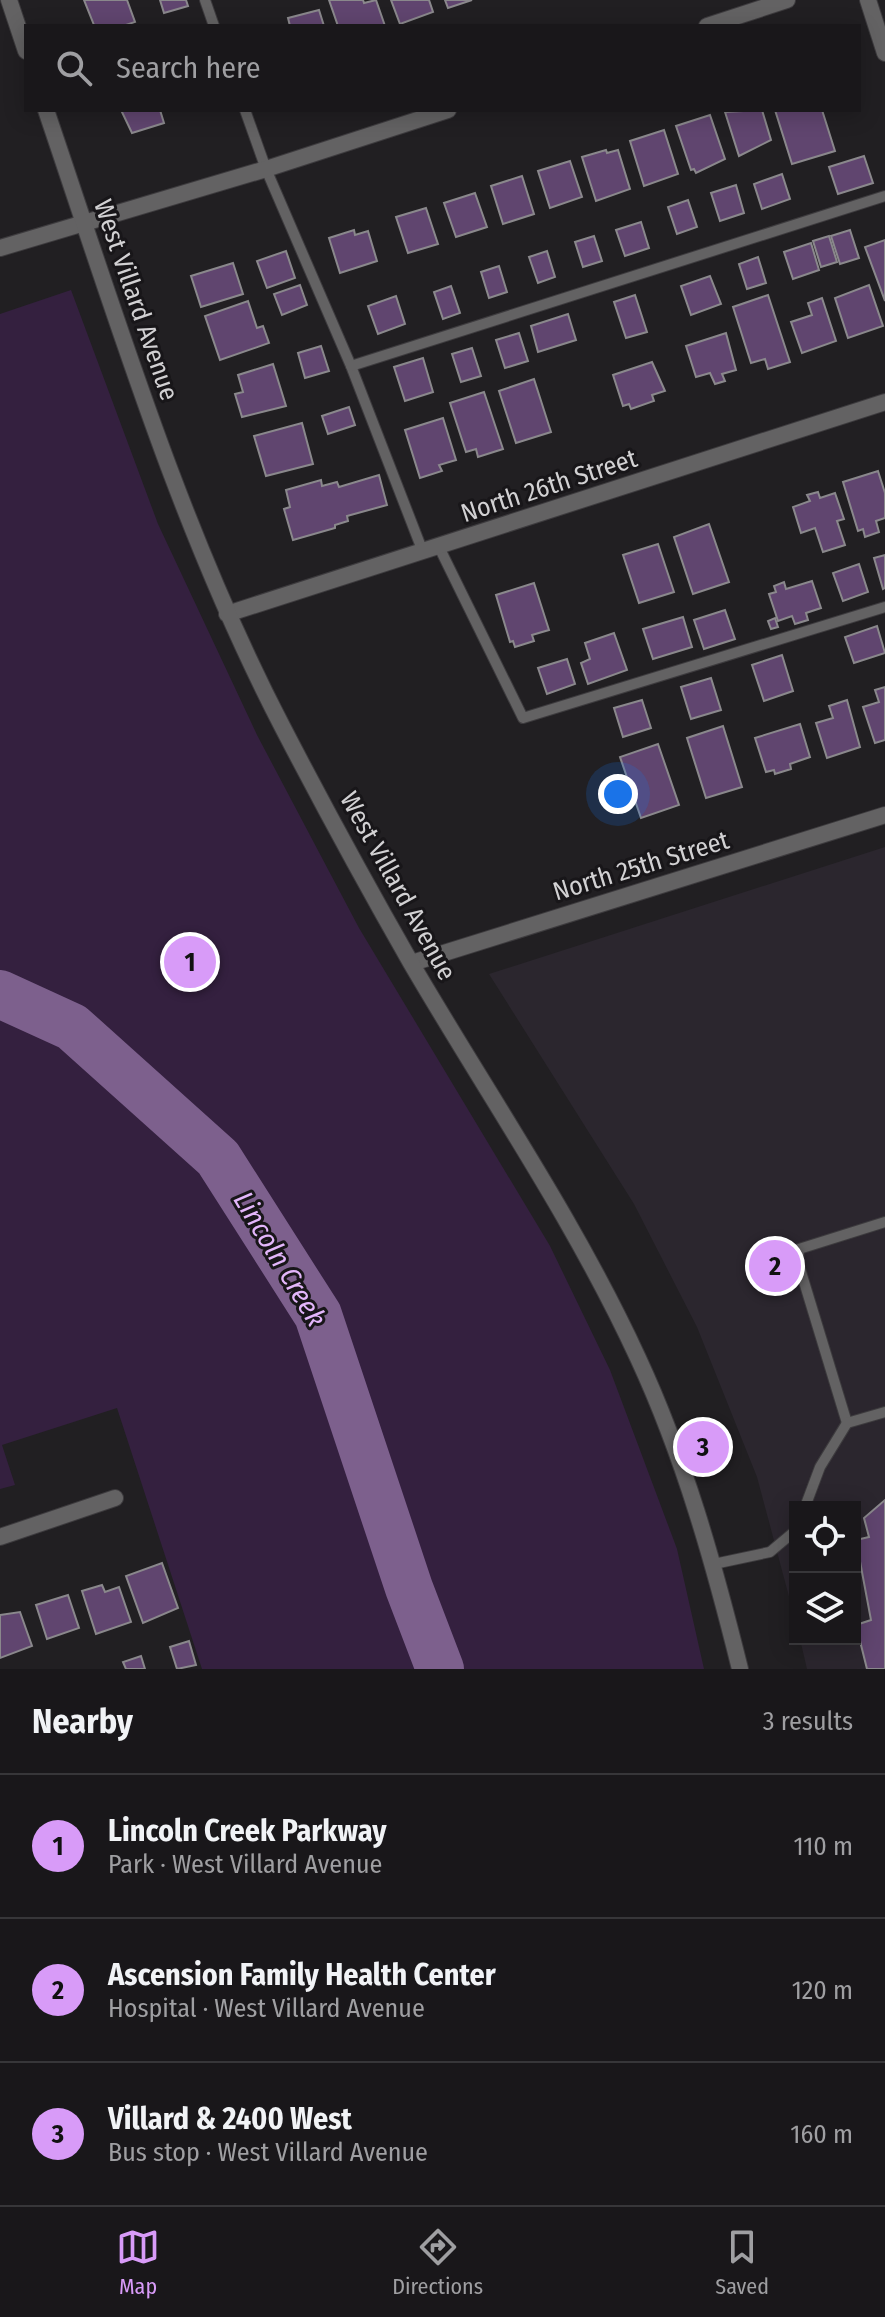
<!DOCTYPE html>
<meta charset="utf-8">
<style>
:root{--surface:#19171a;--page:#262427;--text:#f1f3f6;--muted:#9f9fa2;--line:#373639;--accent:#d89bf8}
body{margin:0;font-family:"Fira Sans Condensed",sans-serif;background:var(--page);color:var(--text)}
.controls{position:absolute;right:24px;bottom:24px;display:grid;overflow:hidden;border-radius:0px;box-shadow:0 4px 20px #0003}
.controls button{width:72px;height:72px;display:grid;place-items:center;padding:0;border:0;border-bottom:2px solid var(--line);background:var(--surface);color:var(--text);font:40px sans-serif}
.you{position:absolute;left:618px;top:794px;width:28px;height:28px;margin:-20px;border:6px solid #fff;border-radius:50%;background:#1a73e8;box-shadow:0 0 0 12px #1a73e833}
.badge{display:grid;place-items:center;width:52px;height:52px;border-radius:50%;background:var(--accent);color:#111;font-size:26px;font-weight:700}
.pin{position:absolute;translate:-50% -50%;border:4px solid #fff;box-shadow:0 2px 8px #0006}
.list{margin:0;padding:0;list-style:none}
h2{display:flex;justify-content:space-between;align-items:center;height:104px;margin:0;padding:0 32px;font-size:34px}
h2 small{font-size:26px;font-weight:400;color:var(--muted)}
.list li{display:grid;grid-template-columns:52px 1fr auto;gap:24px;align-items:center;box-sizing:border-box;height:144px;padding:0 32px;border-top:2px solid var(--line)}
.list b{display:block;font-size:30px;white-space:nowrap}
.list p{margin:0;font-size:26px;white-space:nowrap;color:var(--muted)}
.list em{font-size:26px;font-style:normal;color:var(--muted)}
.icon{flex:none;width:44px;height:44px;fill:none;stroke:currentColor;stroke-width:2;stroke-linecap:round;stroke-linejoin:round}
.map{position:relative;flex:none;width:885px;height:1669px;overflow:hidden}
.search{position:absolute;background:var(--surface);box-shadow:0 4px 20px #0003;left:24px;right:24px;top:24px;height:88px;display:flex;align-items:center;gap:20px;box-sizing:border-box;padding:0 28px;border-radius:0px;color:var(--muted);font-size:30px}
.sheet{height:536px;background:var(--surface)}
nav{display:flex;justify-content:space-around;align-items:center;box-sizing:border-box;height:112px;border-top:2px solid var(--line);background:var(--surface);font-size:22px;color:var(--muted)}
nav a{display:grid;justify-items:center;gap:4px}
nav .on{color:var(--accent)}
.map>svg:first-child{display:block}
.built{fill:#2b262e}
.green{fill:#34203f}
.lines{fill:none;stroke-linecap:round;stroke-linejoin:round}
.river{stroke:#7d608d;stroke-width:48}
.building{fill:#60456f;stroke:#8a888c;stroke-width:2}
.service-casing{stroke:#3d3b3e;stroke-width:12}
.minor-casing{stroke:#3d3b3e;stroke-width:18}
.tertiary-casing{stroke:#3d3b3e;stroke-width:18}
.service{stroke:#636263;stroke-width:10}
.minor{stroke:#636263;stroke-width:16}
.tertiary{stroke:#636263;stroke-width:16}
.labels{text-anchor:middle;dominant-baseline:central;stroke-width:6;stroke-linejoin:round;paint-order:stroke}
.street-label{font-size:26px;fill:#d2d1d3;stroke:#181619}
.water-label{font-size:28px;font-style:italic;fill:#e3b6fb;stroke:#181619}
</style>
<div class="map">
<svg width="885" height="1669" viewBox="0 0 885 1669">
<rect width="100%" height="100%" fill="#211f22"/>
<path class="built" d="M885 847V1669H807L800 1639H855V1507H795V1619L757 1477 697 1327 634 1204 489 974Z"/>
<path class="green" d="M71 290 158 524 257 735 359 928 550 1246 610 1370 677 1549 704 1669H202L117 1408 2 1445 15 1485 0 1489V314Z"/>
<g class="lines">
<path class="river" d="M0 994 72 1027 218 1158 318 1315 409 1588 440 1669"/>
</g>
<g class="building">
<path d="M84 0H127L135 22 123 26 94 25Z"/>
<path d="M160 0H186L188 6 164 13Z"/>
<path d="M329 0H363L364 3 376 0 385 26H338Z"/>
<path d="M391 0H429L433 12 400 24Z"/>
<path d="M445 0H472L448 8Z"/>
<path d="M319 10 324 26H290L288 18Z"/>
<path d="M121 110H160L164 123 132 133Z"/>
<path d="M762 110 771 140 739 156 725 112Z"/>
<path d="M775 110H822L835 151 792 164Z"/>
<path d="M710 115 725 159 696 173 694 169 691 170 676 126Z"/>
<path d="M664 130 678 174 644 186 630 141Z"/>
<path d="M606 150 607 153 618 150 630 189 596 201 582 157Z"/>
<path d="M864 156 873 183 838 194 829 167Z"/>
<path d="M570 161 582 197 550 208 538 171Z"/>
<path d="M782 174 790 199 762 209 754 184Z"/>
<path d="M522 176 534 214 503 224 491 186Z"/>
<path d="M736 185 744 213 720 221 711 193Z"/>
<path d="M475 193 487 227 456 237 444 203Z"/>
<path d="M688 200 697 227 677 234 668 207Z"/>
<path d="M426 208 438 244 408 253 396 217Z"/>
<path d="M641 222 649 248 625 256 616 230Z"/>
<path d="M354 230 355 235 368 231 377 261 340 273 329 238Z"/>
<path d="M850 230 859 258 840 264 831 236Z"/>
<path d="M594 236 602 261 583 267 575 242Z"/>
<path d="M829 236 837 262 821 267 813 241Z"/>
<path d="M885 240V301L865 247Z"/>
<path d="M811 243 819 270 793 279 784 252Z"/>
<path d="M286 251 295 278 267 288 257 261Z"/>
<path d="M547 251 555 277 538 283 529 257Z"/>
<path d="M758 257 766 283 747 289 739 264Z"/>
<path d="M233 263 243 294 201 307 191 276Z"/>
<path d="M499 266 507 292 489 298 481 272Z"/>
<path d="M710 276 721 304 691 315 681 286Z"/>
<path d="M300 285 307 305 282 315 274 294Z"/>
<path d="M869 285 883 326 848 338 835 298Z"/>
<path d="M451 286 460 313 443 319 434 292Z"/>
<path d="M635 295 647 332 626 338 614 302Z"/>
<path d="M768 295 790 362 768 369 765 359 751 363 733 307Z"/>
<path d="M396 296 405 324 378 334 368 306Z"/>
<path d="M822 298 836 341 802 353 791 322 812 315 808 303Z"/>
<path d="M248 301 257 328 263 326 269 343 220 360 205 316Z"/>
<path d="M568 314 576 340 538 352 531 326Z"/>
<path d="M519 333 528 361 505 368 496 340Z"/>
<path d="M726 333 736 370 722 374 725 381 715 384 710 373 696 377 686 346Z"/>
<path d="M321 346 329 371 305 378 298 353Z"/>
<path d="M472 348 481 376 461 382 452 354Z"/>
<path d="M423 358 433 392 405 401 394 367Z"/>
<path d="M652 362 665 391 652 395 654 401 631 409 629 404 623 406 613 375Z"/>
<path d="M273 364 286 406 242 417 235 394 243 392 238 375Z"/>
<path d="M534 379 551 432 516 443 499 391Z"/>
<path d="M484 392 503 449 478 457 476 449 466 452 450 403Z"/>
<path d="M349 407 355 425 328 434 322 416Z"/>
<path d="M443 418 456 460 439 465 442 471 420 478 405 430Z"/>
<path d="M302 423 313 464 266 476 254 436Z"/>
<path d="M878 471 885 493V518L876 521 879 532 865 537 863 529 858 531 843 482Z"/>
<path d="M379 475 387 505 347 516 348 521 335 525V528L293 540 284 509 290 507 286 490 321 480 322 486 337 482 339 487Z"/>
<path d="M818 492 820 498 835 493 844 519 837 521 845 545 823 552 815 528 801 533 793 507 810 501 807 495Z"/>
<path d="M709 524 729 582 693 594 674 537Z"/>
<path d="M658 544 674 592 639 603 623 555Z"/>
<path d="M885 555V588L883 589 874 558Z"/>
<path d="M859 564 868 592 843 601 833 573Z"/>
<path d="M812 581 821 608 806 613 808 620 795 624 792 616 778 621 769 594 776 592 774 586 784 582 786 589Z"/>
<path d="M534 583 549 630 532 635 534 641 515 647 513 641 510 642 496 595Z"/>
<path d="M725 610 735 639 704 649 694 620Z"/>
<path d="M683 617 692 647 653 659 643 629Z"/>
<path d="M775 618 778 627 771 629 768 621Z"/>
<path d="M877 626 885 653 854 663 845 637Z"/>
<path d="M614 633 627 670 588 684 581 663 590 659 585 643Z"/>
<path d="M782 655 793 691 764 701 752 665Z"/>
<path d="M567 659 575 684 547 694 538 668Z"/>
<path d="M711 678 721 710 691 719 681 687Z"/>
<path d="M885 687V740L875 743 863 707 879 702 875 690Z"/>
<path d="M642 700 651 728 623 737 614 708Z"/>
<path d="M847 700 860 747 827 758 816 723 833 718 829 706Z"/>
<path d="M800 724 810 757 790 764 791 769 775 774 774 770 766 772 755 738Z"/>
<path d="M723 726 742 787 706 798 687 738Z"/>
<path d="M658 744 679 805 641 818 620 757Z"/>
<path d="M885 1500V1669H867L856 1625 871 1620 856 1540 869 1537 864 1518Z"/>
<path d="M162 1563 178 1608 143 1623 126 1576Z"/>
<path d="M102 1585 105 1592 119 1587 131 1622 96 1634 82 1591Z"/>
<path d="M68 1595 79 1628 47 1639 36 1605Z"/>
<path d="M20 1612 32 1646 0 1658V1615Z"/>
<path d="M189 1641 196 1665 177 1669 170 1647Z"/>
<path d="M141 1656 145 1669H126L123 1662Z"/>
</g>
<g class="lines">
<g class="service-casing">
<g id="service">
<path d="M205 0 214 26"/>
<path d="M245 110 266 169 351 366 423 552"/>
<path d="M351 366 885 196"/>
<path d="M439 547 523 718 885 607"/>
<path d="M847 1423 798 1262 799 1249 885 1222"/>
<path d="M805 1507 820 1467 847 1423 885 1412"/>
<path d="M714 1564 770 1552 795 1531"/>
</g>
</g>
<g class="minor-casing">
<g id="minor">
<path d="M868 0 885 53"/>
<path d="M707 26 787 0"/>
<path d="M0 248 266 169 448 110"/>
<path d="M227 614 885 402"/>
<path d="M412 963 885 815"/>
<path d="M0 1537 115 1498"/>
</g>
</g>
<g class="tertiary-casing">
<g id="tertiary">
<path d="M9 0 26 51"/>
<path d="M46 110C117 319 181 532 283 728 324 807 367 886 411 963 488 1095 574 1219 638 1358 684 1457 714 1564 740 1669"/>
</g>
</g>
<use href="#service" class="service"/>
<use href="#minor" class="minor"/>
<use href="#tertiary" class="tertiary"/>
</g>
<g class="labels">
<g class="street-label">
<text transform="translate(136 300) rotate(71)">West Villard Avenue</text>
<text transform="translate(549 486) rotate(-18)">North 26th Street</text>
<text transform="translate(641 866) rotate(-17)">North 25th Street</text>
<text transform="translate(398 886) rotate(61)">West Villard Avenue</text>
</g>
<g class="water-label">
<text transform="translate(280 1259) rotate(59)">Lincoln Creek</text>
</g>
</g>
</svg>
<div class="controls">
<button><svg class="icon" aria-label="locate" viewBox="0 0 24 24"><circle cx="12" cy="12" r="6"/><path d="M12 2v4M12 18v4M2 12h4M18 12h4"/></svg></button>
<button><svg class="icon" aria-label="layers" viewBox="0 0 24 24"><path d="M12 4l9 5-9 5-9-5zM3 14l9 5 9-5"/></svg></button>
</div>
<div class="you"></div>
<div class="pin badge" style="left:190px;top:962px">1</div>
<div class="pin badge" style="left:775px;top:1266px">2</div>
<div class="pin badge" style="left:703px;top:1447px">3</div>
<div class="search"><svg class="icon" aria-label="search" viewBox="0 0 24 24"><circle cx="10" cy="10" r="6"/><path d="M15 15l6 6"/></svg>Search here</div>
</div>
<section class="sheet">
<h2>Nearby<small>3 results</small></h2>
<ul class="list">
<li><span class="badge">1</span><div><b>Lincoln Creek Parkway</b><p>Park · West Villard Avenue</p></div><em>110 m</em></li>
<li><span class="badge">2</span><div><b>Ascension Family Health Center</b><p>Hospital · West Villard Avenue</p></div><em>120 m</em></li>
<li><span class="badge">3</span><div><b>Villard &amp; 2400 West</b><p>Bus stop · West Villard Avenue</p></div><em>160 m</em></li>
</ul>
</section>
<nav>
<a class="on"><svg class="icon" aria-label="map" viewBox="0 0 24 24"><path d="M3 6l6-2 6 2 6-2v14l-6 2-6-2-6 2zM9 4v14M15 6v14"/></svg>Map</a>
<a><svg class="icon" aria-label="directions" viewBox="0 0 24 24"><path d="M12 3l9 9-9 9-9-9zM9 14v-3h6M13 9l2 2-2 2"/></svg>Directions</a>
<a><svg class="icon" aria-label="saved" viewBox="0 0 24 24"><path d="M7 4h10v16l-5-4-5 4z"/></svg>Saved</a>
</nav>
